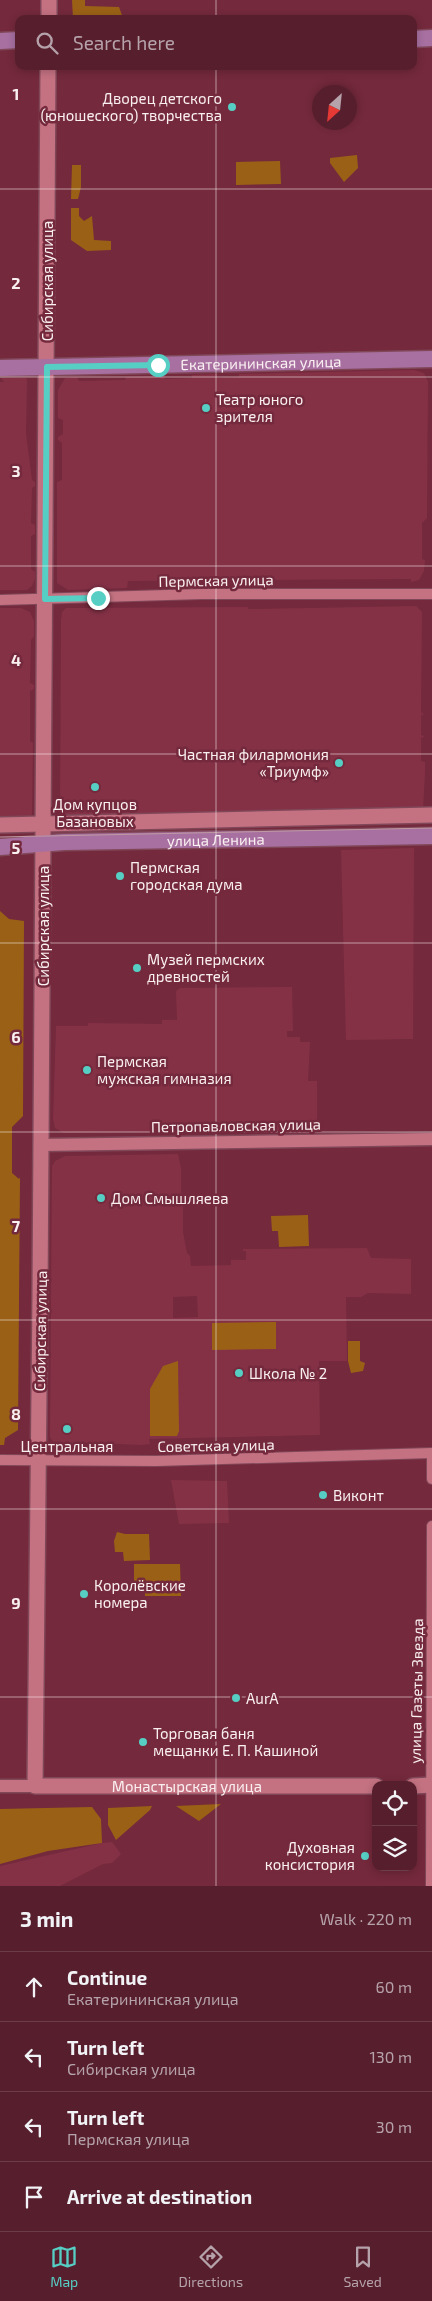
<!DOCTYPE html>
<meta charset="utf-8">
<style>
:root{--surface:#571f2d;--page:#602c39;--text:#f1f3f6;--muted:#b6a2aa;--line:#6d3d49;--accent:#56cec4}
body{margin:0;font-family:"Exo 2",sans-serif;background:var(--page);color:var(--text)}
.controls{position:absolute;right:15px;bottom:15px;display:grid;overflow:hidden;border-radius:10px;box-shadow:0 2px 8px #0003}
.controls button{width:45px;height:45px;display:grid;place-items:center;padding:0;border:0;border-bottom:1px solid var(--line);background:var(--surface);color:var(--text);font:25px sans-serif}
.compass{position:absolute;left:312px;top:85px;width:45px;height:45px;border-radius:50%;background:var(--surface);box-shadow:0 2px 8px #0003;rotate:207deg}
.stop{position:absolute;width:15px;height:15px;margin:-11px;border:4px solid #56cec4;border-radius:50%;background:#fff}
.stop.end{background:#56cec4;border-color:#fff;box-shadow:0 1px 5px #0008}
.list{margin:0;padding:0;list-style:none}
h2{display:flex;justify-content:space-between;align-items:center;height:65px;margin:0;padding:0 20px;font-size:21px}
h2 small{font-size:16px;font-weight:400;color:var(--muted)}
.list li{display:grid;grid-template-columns:32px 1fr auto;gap:15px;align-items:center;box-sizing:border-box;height:70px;padding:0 20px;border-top:1px solid var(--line)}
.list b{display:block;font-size:19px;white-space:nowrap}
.list p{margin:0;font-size:16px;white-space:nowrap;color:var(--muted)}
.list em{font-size:16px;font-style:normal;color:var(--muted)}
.icon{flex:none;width:28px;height:28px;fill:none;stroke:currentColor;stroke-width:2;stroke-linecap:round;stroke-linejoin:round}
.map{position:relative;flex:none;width:432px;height:1886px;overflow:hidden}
.search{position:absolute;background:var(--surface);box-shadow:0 2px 8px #0003;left:15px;right:15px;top:15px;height:55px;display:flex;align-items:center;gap:12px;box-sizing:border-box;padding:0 18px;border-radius:10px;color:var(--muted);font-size:19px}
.sheet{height:345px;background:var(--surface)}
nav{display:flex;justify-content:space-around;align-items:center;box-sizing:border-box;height:70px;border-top:1px solid var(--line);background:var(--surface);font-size:14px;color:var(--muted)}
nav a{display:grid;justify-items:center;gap:2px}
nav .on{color:var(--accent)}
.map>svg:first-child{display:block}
.built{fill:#843146;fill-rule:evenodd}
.green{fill:#9a6116}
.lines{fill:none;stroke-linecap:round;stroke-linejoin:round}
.minor-casing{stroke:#804759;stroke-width:12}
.tertiary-casing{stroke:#804759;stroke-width:15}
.secondary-casing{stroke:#804759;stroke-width:18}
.primary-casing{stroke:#804759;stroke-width:19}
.minor{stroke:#c47282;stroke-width:10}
.tertiary{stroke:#c47282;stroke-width:12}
.secondary{stroke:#c47282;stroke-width:15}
.primary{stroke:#a770a1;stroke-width:16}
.tram{stroke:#bf99a2;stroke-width:1}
.route{stroke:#56cec4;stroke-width:6}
.grid{fill:none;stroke:#faf0f1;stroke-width:1;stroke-opacity:0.55}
.poi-dot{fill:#56cec4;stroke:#74293c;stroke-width:2}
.labels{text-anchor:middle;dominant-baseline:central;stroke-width:5;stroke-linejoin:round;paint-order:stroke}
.poi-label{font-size:15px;fill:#faf0f1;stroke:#74293c;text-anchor:start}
.street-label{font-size:15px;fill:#faf0f1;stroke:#74293c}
.grid-label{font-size:16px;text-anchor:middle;font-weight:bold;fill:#faf0f1;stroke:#74293c;stroke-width:5;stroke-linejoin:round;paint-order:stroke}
</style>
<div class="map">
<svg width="432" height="1886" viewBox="0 0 432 1886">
<rect width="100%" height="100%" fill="#74293c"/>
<g class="built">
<path d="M414 370 424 373 428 382 427 518 422 523V559L425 560 424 571 419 580 411 582V579L128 581 127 588 68 590 57 583V482L62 480V443L58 440V437L63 434V420L58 418V390L65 378 77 377 79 381 125 380 126 377 164 376 165 379 192 378V375L217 374 218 378 239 377V374Z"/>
<path d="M1 378H27L26 434 32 480 35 482V486L32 488 31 523 35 525V534L31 536V569L35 572V579L32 586 27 590H0V382H4Z"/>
<path d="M416 606 422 612 421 712 424 715H421V735L425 736 421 738V761L425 762V773L423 809 60 817 61 620 62 612 66 608 248 607V609Z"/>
<path d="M0 608H21L30 612 34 621V636L31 640 30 683 34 685V689L30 691V741L33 743 32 814 30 817 0 820Z"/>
<path d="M414 848 413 1039 346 1040 341 850Z"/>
<path d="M292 987 293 1031H287V1037H300V1042H310L308 1081H317V1131L243 1132 239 1126H216L211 1131 64 1133 55 1128 53 1119 56 1026H88V1023L162 1024V1020H177L176 991 180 988Z"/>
<path d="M178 1154 181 1168V1193H183V1232L187 1253 190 1256 191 1266 231 1265V1260H246V1251H243V1249L367 1248 371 1258 411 1259V1294L368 1293 361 1297H346L347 1361H319L320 1435 149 1439 150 1444 141 1445 74 1442 70 1448 56 1447 50 1437 52 1166 55 1161 65 1156ZM197 1296 198 1317 173 1318V1297Z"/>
<path d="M171 1480 227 1481 229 1523 179 1524Z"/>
<path d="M112 1842 121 1854 112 1863 103 1864 60 1886H0V1866L102 1843Z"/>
</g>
<g class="green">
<path d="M72 0H85V6L119 7 123 18 73 19Z"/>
<path d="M357 155 358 168 344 182 330 163V158Z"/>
<path d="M280 161 281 184 236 185V162Z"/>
<path d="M72 165H81V187L78 199H71Z"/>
<path d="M71 208H79V216L84 221 92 216 94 240 111 241V250L87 251 71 240Z"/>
<path d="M0 911 9 919 24 921 23 1116 12 1127V1173L19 1179 20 1177 18 1430 5 1438 4 1445H0Z"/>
<path d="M308 1215 309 1246 279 1247 278 1231H272L271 1216Z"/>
<path d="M276 1322V1349L212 1350V1323Z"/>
<path d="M348 1341H360V1361L365 1363 363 1371 351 1373 348 1361Z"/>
<path d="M178 1361 179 1431 177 1436H150V1389L163 1366Z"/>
<path d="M117 1532 125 1534H149L150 1560 124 1561 123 1552H115L114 1541Z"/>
<path d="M134 1564H180L181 1596H145V1587L134 1586Z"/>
<path d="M221 1804 199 1821 176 1806Z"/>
<path d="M152 1806 150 1810 116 1840 108 1825V1808Z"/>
<path d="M92 1807 101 1819 102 1843 48 1851 0 1864V1809Z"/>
</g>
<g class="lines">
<g class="minor-casing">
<g id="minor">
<path d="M0 600 201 594H432"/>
<path d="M432 1457V1479"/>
<path d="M0 1460 156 1461 432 1453"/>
<path d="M431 1886 432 1526"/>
</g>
</g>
<g class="tertiary-casing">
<g id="tertiary">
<path d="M41 1145 432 1139"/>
<path d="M0 1786H35"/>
</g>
</g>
<g class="secondary-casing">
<g id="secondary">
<path d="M49 19V0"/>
<path id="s1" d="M48 66 40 1295 35 1786H376"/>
<path d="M0 825 432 815"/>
<path d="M413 1786 432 1785"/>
</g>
</g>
<g class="primary-casing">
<g id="primary">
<path d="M413 39 432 38"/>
<path d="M0 41 19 40"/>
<path id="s2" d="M0 368 432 359"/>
<path id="s3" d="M0 847 64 842 432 836"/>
</g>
</g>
<use href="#minor" class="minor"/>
<use href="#tertiary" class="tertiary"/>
<use href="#secondary" class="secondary"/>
<use href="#primary" class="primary"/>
<path class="tram" d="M0 837 432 828"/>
</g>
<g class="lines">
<path class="route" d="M98 598 45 599 47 367 158 365"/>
</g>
<path class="grid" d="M216 0V19M216 66V1886M0 189H432M0 377H432M0 566H432M0 754H432M0 943H432M0 1132H432M0 1320H432M0 1509H432M0 1697H432"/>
<g class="poi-dot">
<circle cx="232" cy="107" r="5"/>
<circle cx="206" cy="408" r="5"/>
<circle cx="339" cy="763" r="5"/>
<circle cx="95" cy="787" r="5"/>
<circle cx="120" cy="876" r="5"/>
<circle cx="137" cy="968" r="5"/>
<circle cx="87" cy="1070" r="5"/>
<circle cx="101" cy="1198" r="5"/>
<circle cx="239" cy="1373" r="5"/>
<circle cx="67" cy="1429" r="5"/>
<circle cx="323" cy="1495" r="5"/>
<circle cx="84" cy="1594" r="5"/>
<circle cx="236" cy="1698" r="5"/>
<circle cx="143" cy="1742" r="5"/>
<circle cx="365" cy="1856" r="5"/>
</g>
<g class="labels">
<g class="poi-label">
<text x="222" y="98" text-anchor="end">Дворец детского<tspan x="222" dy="17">(юношеского) творчества</tspan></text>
<text x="216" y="399">Театр юного<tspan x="216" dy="17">зрителя</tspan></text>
<text x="329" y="754" text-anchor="end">Частная филармония<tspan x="329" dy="17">«Триумф»</tspan></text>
<text x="95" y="804" text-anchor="middle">Дом купцов<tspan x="95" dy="17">Базановых</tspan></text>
<text x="130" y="867">Пермская<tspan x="130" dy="17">городская дума</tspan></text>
<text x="147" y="959">Музей пермских<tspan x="147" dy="17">древностей</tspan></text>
<text x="97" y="1061">Пермская<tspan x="97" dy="17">мужская гимназия</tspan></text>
<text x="111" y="1198">Дом Смышляева</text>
<text x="249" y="1373">Школа № 2</text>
<text x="67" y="1446" text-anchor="middle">Центральная</text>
<text x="333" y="1495">Виконт</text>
<text x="94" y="1585">Королёвские<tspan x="94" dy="17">номера</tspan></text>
<text x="246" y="1698">AurA</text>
<text x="153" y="1733">Торговая баня<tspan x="153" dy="17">мещанки Е. П. Кашиной</tspan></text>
<text x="355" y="1847" text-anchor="end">Духовная<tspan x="355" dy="17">консистория</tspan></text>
</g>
<g class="street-label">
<text transform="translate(47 281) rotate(-90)">Сибирская улица</text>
<text stroke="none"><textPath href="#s2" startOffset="261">Екатерининская улица</textPath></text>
<text transform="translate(216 580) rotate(-1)">Пермская улица</text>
<text stroke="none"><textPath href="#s3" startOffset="216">улица Ленина</textPath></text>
<text transform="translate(43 926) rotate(-90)">Сибирская улица</text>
<text transform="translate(236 1125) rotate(-1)">Петропавловская улица</text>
<text transform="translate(40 1331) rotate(-89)">Сибирская улица</text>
<text transform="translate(216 1445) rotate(-1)">Советская улица</text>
<text transform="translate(416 1691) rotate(-89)">улица Газеты Звезда</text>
<text stroke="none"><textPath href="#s1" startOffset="1872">Монастырская улица</textPath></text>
</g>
</g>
<g class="grid-label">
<text x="16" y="100">1</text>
<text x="16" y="289">2</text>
<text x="16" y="477">3</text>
<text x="16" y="666">4</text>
<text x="16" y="854">5</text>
<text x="16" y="1043">6</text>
<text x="16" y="1232">7</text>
<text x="16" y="1420">8</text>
<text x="16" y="1609">9</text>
</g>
</svg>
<div class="controls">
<button><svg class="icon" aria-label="locate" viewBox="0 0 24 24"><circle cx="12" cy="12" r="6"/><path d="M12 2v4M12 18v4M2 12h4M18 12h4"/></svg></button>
<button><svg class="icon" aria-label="layers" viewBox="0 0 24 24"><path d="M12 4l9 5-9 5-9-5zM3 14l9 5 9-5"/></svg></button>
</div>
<svg class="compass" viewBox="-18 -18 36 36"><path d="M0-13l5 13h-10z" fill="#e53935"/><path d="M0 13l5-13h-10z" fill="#b6a2aa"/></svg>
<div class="stop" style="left:158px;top:365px"></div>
<div class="stop end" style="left:98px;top:598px"></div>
<div class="search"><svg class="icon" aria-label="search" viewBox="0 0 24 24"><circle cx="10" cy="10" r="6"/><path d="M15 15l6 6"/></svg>Search here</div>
</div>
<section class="sheet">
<h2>3 min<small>Walk · 220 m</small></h2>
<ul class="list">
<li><svg class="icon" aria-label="ahead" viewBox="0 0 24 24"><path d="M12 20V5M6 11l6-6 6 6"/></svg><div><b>Continue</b><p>Екатерининская улица</p></div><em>60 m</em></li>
<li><svg class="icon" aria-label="left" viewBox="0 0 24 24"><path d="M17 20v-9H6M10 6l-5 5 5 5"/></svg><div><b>Turn left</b><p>Сибирская улица</p></div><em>130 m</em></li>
<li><svg class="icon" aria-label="left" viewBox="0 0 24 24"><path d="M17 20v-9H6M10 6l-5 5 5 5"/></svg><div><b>Turn left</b><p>Пермская улица</p></div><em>30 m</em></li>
<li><svg class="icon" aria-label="arrive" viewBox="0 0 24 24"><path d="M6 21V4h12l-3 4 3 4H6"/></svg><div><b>Arrive at destination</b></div></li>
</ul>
</section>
<nav>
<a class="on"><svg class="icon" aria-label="map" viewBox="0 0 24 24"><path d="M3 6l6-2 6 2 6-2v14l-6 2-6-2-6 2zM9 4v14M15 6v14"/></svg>Map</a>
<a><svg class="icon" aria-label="directions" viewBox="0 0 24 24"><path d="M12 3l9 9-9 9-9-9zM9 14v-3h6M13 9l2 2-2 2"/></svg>Directions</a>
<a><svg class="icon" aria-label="saved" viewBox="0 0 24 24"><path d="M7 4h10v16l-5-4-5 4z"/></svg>Saved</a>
</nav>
